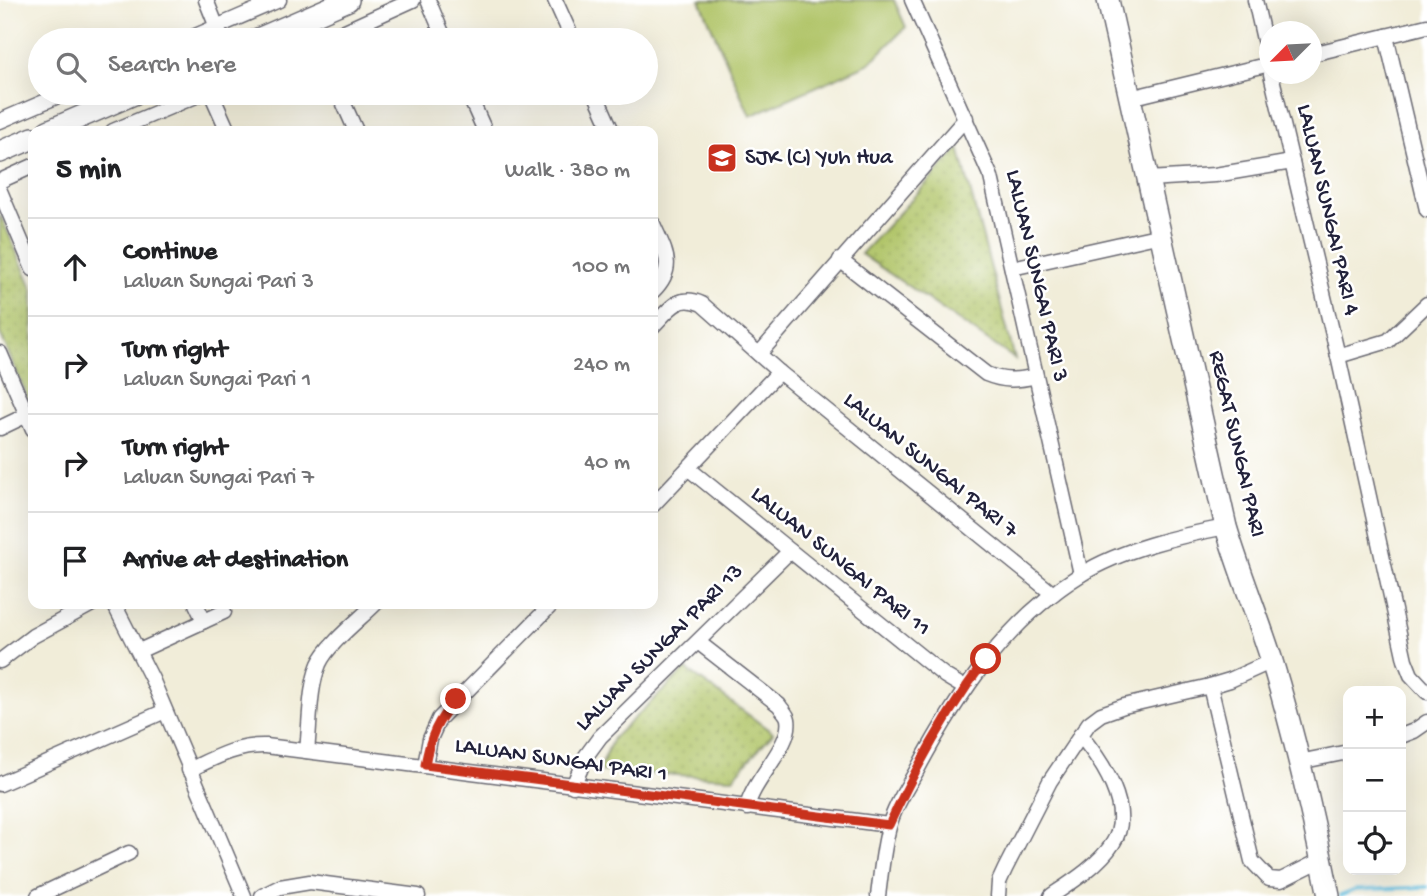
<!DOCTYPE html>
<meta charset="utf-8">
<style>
:root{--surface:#fff;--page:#f6f6f6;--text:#202124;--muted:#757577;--line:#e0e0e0}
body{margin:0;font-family:"Gochi Hand",sans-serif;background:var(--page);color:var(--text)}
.controls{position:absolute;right:21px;bottom:21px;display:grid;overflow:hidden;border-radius:14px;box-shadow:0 7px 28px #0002}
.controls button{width:63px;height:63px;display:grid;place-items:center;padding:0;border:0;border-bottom:2px solid var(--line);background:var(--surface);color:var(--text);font:35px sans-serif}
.compass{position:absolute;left:1259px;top:21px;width:63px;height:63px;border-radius:50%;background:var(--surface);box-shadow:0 7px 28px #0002;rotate:246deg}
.stop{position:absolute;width:21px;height:21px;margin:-16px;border:5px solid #c8321e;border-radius:50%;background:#fff}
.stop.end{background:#c8321e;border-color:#fff;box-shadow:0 2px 7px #0008}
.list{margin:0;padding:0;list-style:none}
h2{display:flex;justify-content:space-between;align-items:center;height:91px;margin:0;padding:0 28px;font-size:30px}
h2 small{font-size:23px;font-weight:400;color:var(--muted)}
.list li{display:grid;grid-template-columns:46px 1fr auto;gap:21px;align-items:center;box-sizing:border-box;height:98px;padding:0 28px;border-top:2px solid var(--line)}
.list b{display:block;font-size:26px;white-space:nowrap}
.list p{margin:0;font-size:23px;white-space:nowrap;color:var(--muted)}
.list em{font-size:23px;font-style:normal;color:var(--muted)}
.icon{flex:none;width:38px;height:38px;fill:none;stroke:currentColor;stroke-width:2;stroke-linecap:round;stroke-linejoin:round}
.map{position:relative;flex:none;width:1427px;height:896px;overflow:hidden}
.search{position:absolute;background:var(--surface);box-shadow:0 7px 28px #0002;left:28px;top:28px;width:630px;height:77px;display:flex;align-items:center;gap:18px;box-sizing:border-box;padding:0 24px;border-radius:38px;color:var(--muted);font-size:26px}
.panel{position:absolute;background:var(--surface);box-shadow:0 7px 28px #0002;left:28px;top:126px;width:630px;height:483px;border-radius:14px}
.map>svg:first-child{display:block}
.park{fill:url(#park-dots);stroke:#6a7452;stroke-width:2}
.garden{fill:#b1c569;stroke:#6a7452;stroke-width:2}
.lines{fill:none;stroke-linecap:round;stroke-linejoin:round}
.stream{stroke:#60bdde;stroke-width:3.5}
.street-casing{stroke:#6a6972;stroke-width:17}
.secondary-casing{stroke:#6a6972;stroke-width:24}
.street{stroke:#fff;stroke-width:14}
.secondary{stroke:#fff;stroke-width:21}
.route{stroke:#c8321e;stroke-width:9}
.labels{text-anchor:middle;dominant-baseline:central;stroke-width:5;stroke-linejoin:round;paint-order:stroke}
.poi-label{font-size:23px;fill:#22223b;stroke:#fff;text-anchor:start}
.street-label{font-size:23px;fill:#22223b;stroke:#fff}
</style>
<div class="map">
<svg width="1427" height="896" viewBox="0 0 1427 896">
<defs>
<pattern id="park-dots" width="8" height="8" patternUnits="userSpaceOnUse" patternTransform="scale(1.75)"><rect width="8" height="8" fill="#b1c569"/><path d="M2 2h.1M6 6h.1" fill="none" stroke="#98a95c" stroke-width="1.8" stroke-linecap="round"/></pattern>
</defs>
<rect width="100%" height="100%" fill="#fff"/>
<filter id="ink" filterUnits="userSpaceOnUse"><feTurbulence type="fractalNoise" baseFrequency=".0143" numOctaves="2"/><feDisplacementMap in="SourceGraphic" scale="14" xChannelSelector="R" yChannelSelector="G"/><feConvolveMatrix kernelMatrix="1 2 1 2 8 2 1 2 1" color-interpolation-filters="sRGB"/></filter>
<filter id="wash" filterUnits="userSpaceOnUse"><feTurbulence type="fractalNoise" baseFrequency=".00686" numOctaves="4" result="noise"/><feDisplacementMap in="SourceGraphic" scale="28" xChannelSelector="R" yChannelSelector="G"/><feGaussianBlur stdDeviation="1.57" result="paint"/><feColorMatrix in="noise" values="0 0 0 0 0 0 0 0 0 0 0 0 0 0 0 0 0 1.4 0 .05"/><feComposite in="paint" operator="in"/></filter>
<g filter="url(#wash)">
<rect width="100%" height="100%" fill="#f1edd9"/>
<g class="park">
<path d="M959 148 1015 359 861 254Z"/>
<path d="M0 214 33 290V410L0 333Z"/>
<path d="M686 669 773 733 733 778 599 771 613 738Z"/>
</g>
<path class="garden" d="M700 0H894L906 27 870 63 750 116Z"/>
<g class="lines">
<path class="stream" d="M1340 896 1355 890 1427 887"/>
</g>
</g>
<g filter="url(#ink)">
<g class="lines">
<g class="street-casing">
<g id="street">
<path d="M206 0 222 40"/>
<path d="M428 0 445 40"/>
<path d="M555 0 573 40"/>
<path d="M912 0 991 177 1081 574"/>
<path d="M1255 0 1270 66"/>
<path d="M307 18 316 40"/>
<path d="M1386 36 1427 210"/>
<path d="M186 40 279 0"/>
<path d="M325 40 413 0"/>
<path d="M1312 54 1427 26"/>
<path d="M1271 74 1338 356 1405 660 1411 675 1427 692"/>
<path d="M211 93 228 131"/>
<path d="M339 93 356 131"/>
<path d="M468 93 485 131"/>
<path d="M595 93 612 131"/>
<path d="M1130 98 1270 64"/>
<path d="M0 121 65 93"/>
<path d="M113 131 203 93"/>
<path d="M1148 179 1215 175 1292 162"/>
<path d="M0 181 33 166"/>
<path d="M0 191 33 269"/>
<path d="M653 224C665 252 677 267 653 291"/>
<path d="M840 260 986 374C1003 381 1017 381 1035 376"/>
<path d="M1012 268 1161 235"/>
<path d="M653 326C669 310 678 293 702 304L779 372 1053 594"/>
<path d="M0 353 33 429"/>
<path d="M759 354 966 118"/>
<path d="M1338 356 1388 341 1427 304"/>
<path d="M0 428 27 415"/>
<path d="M689 469 945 676 965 688"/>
<path d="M653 505 779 372"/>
<path d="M114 604 152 679 244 896"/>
<path d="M196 604 204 621"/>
<path d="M698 642 779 705C782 710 787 714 788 719 793 745 752 780 747 808"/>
<path d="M139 651 224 612"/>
<path d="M0 661 33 636 92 604"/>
<path d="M1210 686 1252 861 1269 879 1281 880 1321 860"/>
<path d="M1401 736 1414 731 1427 722"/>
<path d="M307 751C310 725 309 688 319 664 328 644 359 620 375 604"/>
<path d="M1299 762 1348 752"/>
<path d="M425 765 430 739 439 719 552 604"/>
<path d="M189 770C214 758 237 745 266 746L889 825"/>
<path d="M0 784 165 711"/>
<path d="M573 786 586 756 600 737 790 551"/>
<path d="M38 896 129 853"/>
<path d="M262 896 280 887 310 882 418 896"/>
<path d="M878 896C881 873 883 849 889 827 894 807 907 788 917 770 957 695 1006 621 1080 575 1122 549 1178 536 1226 527"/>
<path d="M998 896 999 882 1005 869 1050 781 1089 723 1101 714 1124 706 1210 686 1230 680 1272 661"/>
<path d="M1051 896C1072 882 1100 864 1113 843 1135 809 1101 760 1080 735"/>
</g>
</g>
<g class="secondary-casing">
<g id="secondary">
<path d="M1108 0 1226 527C1239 571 1257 614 1271 658 1295 736 1313 816 1329 896"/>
<path d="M256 40 348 0"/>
<path d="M48 131 136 93"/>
<path d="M0 152 33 138"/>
</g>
</g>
<use href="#street" class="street"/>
<use href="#secondary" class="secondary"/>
</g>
</g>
<g class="lines" filter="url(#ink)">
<path class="route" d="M456 699C437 721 430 736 425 765L889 825C916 767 948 710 986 659"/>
</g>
<defs>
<g id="school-square" transform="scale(1.575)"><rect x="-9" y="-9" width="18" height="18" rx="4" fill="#c8321e" stroke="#fff"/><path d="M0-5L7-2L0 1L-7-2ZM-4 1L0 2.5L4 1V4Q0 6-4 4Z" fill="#fff"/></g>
</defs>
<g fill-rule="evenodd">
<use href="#school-square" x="722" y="158"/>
</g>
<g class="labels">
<g class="poi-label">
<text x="745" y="158">SJK (C) Yuh Hua</text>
</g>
<g class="street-label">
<text transform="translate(1327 210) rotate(77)">LALUAN SUNGAI PARI 4</text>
<text transform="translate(1036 276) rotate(77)">LALUAN SUNGAI PARI 3</text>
<text transform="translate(1236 444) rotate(77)">REGAT SUNGAI PARI</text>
<text transform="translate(930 466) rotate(39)">LALUAN SUNGAI PARI 7</text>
<text transform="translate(840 562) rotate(39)">LALUAN SUNGAI PARI 11</text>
<text transform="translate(660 648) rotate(-45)">LALUAN SUNGAI PARI 13</text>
<text transform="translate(561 761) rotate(8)">LALUAN SUNGAI PARI 1</text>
</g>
</g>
</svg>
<div class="controls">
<button>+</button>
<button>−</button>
<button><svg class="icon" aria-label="locate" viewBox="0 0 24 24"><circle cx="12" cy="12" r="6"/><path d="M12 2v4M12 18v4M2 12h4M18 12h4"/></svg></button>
</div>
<svg class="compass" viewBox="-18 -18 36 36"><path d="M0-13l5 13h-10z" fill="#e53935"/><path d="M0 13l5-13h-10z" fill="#757577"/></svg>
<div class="stop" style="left:986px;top:659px"></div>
<div class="stop end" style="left:456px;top:699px"></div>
<div class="search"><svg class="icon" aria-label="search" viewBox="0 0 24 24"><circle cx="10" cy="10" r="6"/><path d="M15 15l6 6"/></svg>Search here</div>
<section class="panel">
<h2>5 min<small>Walk · 380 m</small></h2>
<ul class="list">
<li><svg class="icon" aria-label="ahead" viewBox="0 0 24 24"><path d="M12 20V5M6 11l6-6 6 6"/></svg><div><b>Continue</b><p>Laluan Sungai Pari 3</p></div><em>100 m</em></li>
<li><svg class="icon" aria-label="right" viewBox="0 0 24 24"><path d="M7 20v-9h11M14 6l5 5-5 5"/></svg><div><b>Turn right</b><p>Laluan Sungai Pari 1</p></div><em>240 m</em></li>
<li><svg class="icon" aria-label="right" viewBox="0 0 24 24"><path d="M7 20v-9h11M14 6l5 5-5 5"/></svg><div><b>Turn right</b><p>Laluan Sungai Pari 7</p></div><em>40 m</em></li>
<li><svg class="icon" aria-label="arrive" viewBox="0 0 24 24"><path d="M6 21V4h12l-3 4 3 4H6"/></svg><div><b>Arrive at destination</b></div></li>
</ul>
</section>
</div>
